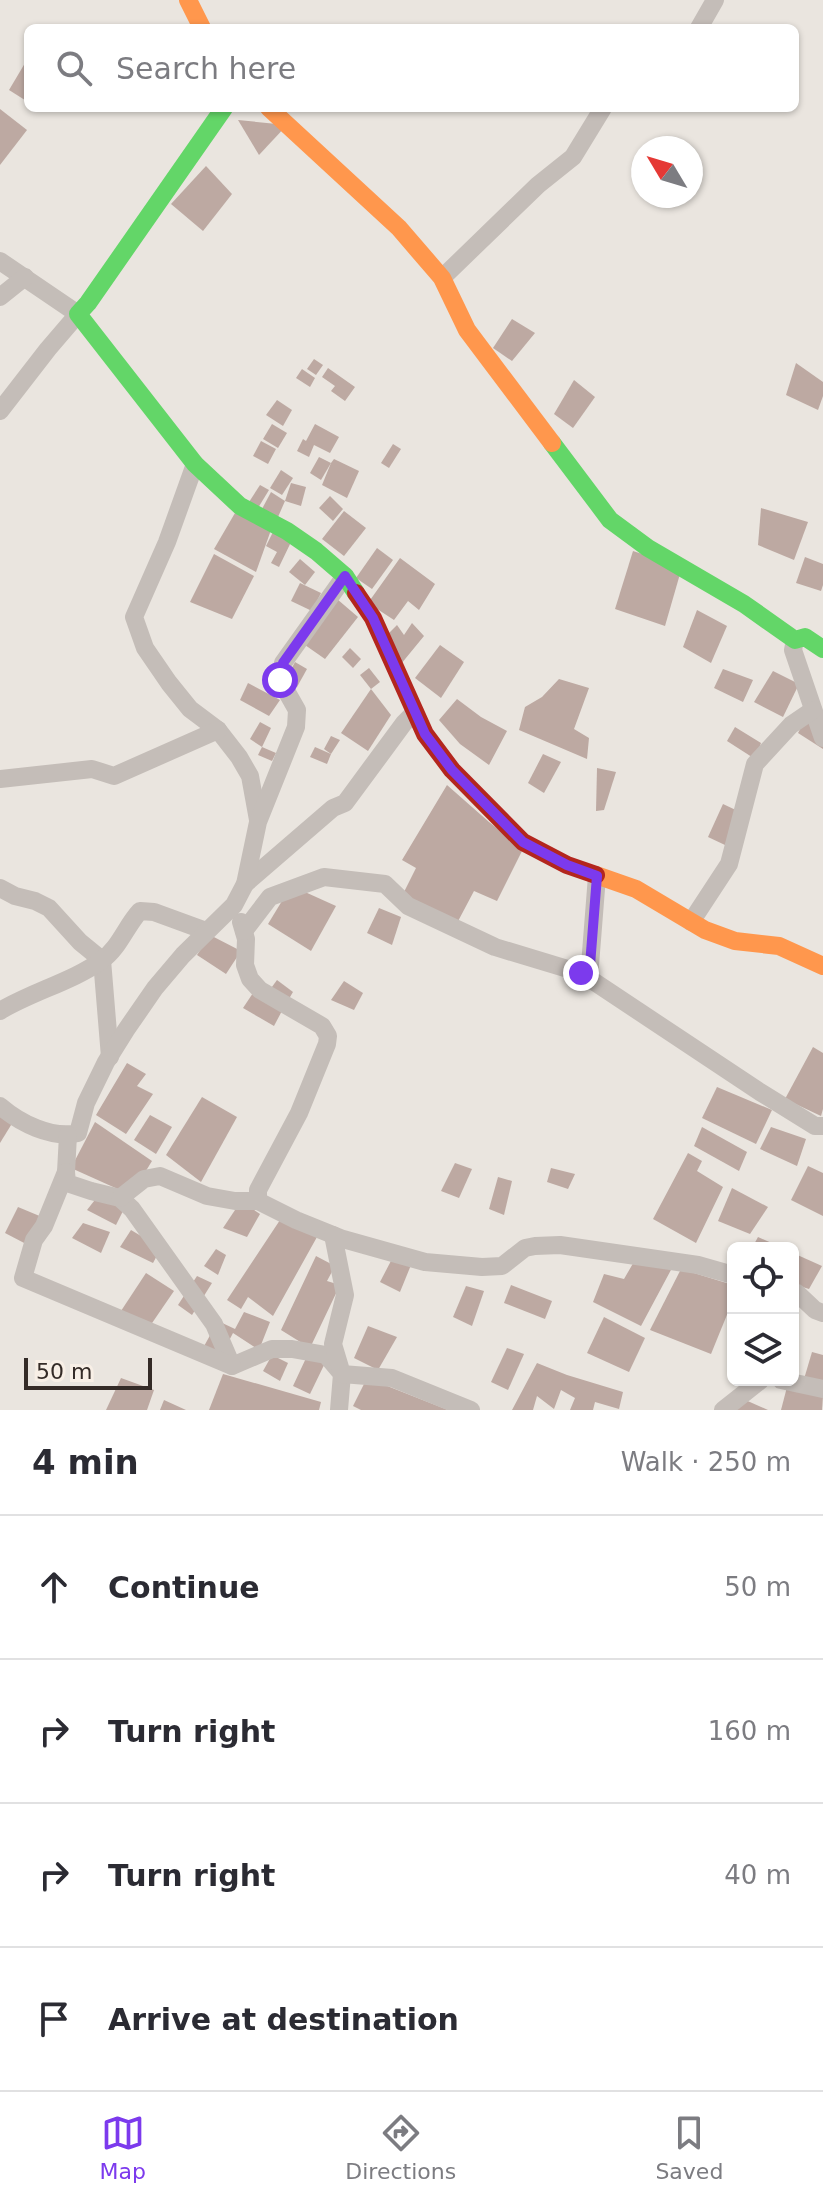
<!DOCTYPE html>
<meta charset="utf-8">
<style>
:root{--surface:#fff;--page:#f2f2f3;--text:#2b2b33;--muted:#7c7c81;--line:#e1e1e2;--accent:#7c3aed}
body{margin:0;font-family:"DejaVu Sans",sans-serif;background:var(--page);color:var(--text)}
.controls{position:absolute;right:24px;bottom:24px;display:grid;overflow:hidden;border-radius:12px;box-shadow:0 2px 6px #0004}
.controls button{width:72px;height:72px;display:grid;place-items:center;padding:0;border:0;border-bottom:2px solid var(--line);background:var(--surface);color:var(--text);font:40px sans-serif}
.compass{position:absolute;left:631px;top:136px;width:72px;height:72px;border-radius:50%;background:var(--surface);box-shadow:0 2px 6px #0004;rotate:308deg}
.scale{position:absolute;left:24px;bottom:20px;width:128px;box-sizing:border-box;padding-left:8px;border:4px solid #342b27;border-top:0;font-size:22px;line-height:28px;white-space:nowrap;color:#342b27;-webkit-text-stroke:6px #f8efe6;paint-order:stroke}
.stop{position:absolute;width:24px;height:24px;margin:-18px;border:6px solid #7c3aed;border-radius:50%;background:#fff}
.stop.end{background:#7c3aed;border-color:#fff;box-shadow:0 2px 8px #0008}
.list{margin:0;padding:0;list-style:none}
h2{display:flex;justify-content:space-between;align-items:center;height:104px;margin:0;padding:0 32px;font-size:34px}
h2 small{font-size:26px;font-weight:400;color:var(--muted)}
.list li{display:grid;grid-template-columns:52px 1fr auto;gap:24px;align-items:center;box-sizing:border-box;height:144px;padding:0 32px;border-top:2px solid var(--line)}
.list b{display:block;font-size:30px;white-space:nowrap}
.list em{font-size:26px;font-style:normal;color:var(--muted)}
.icon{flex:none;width:44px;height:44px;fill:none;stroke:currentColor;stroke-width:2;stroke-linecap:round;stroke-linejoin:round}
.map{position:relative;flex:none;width:823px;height:1410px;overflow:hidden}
.search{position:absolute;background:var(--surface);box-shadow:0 2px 6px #0004;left:24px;right:24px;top:24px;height:88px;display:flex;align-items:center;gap:20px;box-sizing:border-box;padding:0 28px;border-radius:12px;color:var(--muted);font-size:30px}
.sheet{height:680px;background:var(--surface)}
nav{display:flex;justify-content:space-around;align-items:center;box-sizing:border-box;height:112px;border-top:2px solid var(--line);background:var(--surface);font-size:22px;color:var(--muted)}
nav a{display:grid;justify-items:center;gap:4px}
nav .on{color:var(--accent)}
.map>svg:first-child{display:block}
.building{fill:#bda9a2}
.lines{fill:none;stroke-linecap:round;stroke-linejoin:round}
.street{stroke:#c4bdb8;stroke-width:18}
.fast{stroke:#63d668;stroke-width:18}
.slow{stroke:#ff974d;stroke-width:18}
.jam{stroke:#b3261e;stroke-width:18}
.route{stroke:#7c3aed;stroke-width:10}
</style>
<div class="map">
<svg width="823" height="1410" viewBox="0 0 823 1410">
<rect width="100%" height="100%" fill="#eae5df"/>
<g class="building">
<path d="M28 58V102L9 90Z"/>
<path d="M0 109 27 130 0 165Z"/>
<path d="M238 120 287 125 259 155Z"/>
<path d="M206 166 232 194 203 231 171 204Z"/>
<path d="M512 319 535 333 512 361 493 348Z"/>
<path d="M314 359 323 365 316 375 307 369Z"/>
<path d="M796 363 823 382V396L818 410 786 395Z"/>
<path d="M328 368 355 387 345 401 331 391 335 386 322 377Z"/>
<path d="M302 369 315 378 310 387 296 378Z"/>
<path d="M574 380 595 397 573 428 554 414Z"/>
<path d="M277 400 292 410 283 426 266 415Z"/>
<path d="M272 424 287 433 278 448 263 439Z"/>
<path d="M315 424 339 437 330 453 314 445 309 457 297 451 303 439 306 441Z"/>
<path d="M261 441 276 449 268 464 253 456Z"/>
<path d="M393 444 401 449 389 468 381 463Z"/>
<path d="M319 457 331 463 321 480 310 473Z"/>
<path d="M334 459 359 471 347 498 322 485 331 463Z"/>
<path d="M281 470 293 478 282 495 270 488Z"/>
<path d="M291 483 306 487 301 506 285 501Z"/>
<path d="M260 485 269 490 258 508 249 502Z"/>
<path d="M271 492 285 501 278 517 262 509Z"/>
<path d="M330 496 343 509 333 521 319 508Z"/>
<path d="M761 508 808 522 794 560 758 545Z"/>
<path d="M344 511 366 528 344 556 322 539Z"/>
<path d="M235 513 271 530 256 572 214 549Z"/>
<path d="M274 530 292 540 279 567 271 563 277 552 266 546Z"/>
<path d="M377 548 393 560 372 589 356 578Z"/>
<path d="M633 551 682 567 665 626 615 609Z"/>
<path d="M214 554 254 576 232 619 190 602Z"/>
<path d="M805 557 823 564V585L821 591 796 583Z"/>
<path d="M400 558 435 584 419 610 408 601 394 620 368 603Z"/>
<path d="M300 559 315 572 305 585 289 572Z"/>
<path d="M300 583 321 593 312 611 291 601Z"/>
<path d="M337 599 358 617 325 659 305 645Z"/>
<path d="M697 610 727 626 711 663 683 647Z"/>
<path d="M412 623 424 636 401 664 387 635 397 625 404 635Z"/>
<path d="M440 645 464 662 441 698 415 678Z"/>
<path d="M350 648 361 659 353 668 342 657Z"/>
<path d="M295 662 307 669 297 687 285 681Z"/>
<path d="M369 668 380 682 371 689 360 675Z"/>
<path d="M723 669 753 680 743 702 714 688Z"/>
<path d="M773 671 799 684 783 717 754 702Z"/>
<path d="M559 679 589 688 574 729 589 738 587 759 519 730 525 707 542 697Z"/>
<path d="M248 683 280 700 269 716 240 700Z"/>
<path d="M371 689 391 715 368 751 341 733Z"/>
<path d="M457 699 481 717 507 731 489 765 460 744 439 720Z"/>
<path d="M806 718 823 743V749L798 733Z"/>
<path d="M260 722 271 728 262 747 250 739Z"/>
<path d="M735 727 761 743 755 759 727 741Z"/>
<path d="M331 736 340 740 331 754 324 749Z"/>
<path d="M262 747 276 753 272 761 258 755Z"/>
<path d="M315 747 331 754 327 764 310 757Z"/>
<path d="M543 754 561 762 544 793 528 783Z"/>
<path d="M597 768 616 772 604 810 596 811Z"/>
<path d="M447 785 489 822 523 849 497 901 474 891 456 925 402 896 416 868 402 860Z"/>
<path d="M723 804 740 812 725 845 708 837Z"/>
<path d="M305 892 336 906 311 951 268 924 285 896Z"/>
<path d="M379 908 401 917 392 945 367 933Z"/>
<path d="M210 935 241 951 226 974 197 955Z"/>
<path d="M277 980 293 992 287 1002 269 991Z"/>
<path d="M344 981 363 993 354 1010 331 1000Z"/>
<path d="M255 990 284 1007 274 1026 243 1008Z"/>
<path d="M813 1047 823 1053V1109L821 1116 785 1099Z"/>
<path d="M127 1063 146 1074 137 1086 153 1094 126 1134 96 1115Z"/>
<path d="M717 1087 772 1110 756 1144 702 1118Z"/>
<path d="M202 1097 237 1117 201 1182 166 1155Z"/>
<path d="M0 1109 16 1117 0 1143Z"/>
<path d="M150 1115 172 1127 156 1154 134 1140Z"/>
<path d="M95 1122 152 1161 131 1195 71 1168Z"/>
<path d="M702 1127 747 1152 739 1171 694 1146Z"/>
<path d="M771 1127 806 1139 797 1166 760 1149Z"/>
<path d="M688 1153 702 1161 697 1171 723 1187 696 1243 653 1219Z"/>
<path d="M455 1163 472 1169 459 1198 441 1191Z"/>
<path d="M808 1166 823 1173V1216L791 1200Z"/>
<path d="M551 1168 575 1174 568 1189 547 1182Z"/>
<path d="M498 1177 512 1181 504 1215 489 1209Z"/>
<path d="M732 1188 768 1207 750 1234 718 1221Z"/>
<path d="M98 1196 125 1207 116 1225 87 1210Z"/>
<path d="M241 1201 260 1214 247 1237 223 1228Z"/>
<path d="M18 1207 42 1217 28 1245 5 1233Z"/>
<path d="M280 1220 317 1237 273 1316 248 1297 241 1309 227 1300Z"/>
<path d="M83 1223 110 1232 101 1253 72 1238Z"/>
<path d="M131 1230 161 1248 153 1263 120 1247Z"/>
<path d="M758 1237 783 1248H752Z"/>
<path d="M216 1249 226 1255 218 1275 204 1266Z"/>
<path d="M793 1253 822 1266 809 1289 793 1284Z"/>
<path d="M316 1256 335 1266 327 1281 340 1285 310 1348 281 1330Z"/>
<path d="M393 1257 411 1265 400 1292 380 1282Z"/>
<path d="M635 1260 672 1268 641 1326 593 1302 604 1274 624 1279Z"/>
<path d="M681 1269 733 1285V1300L711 1354 650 1330Z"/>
<path d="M146 1273 174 1291 150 1326 119 1314Z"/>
<path d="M197 1276 212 1283 192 1315 178 1305Z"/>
<path d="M511 1285 552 1301 545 1319 504 1303Z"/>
<path d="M466 1286 484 1291 472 1326 453 1317Z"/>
<path d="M244 1312 270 1322 259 1350 233 1333 220 1358 203 1348 218 1321 235 1329Z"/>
<path d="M604 1317 645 1338 629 1372 587 1353Z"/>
<path d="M368 1326 397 1337 378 1370 354 1358Z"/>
<path d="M507 1348 524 1354 508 1390 491 1382Z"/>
<path d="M812 1352 823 1355V1384L804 1379Z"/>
<path d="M272 1355 288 1363 280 1381 263 1371Z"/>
<path d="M307 1356 325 1363 310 1394 293 1386Z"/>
<path d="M537 1363 567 1375 623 1392 619 1409 595 1402 593 1410H570L575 1398 561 1390 554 1409 537 1396 533 1410H512Z"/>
<path d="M223 1374 321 1402 319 1410H209Z"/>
<path d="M121 1378 154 1390 147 1410H106Z"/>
<path d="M367 1378 448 1410H361L353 1406Z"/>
<path d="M787 1387 823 1396 822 1410H781Z"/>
<path d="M734 1395 768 1410H727Z"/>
<path d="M164 1400 186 1410H160Z"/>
</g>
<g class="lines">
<g class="street">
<path d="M699 28 715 0"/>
<path d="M0 261 78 314 48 349 0 411"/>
<path d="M442 278 538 185 573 157 603 108"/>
<path d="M0 297 25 277"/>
<path d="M195 464 167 542 134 617 145 648 169 683 190 709 218 730 239 757 250 776 258 820"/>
<path d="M795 640 793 650 823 738"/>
<path d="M0 779 92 769 114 776 218 730"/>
<path d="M245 884 333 808 345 803 404 723 415 712"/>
<path d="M0 888 15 896 35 901 49 908 80 942 102 960 110 1057"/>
<path d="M241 922 246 939 245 965 250 979 260 990 322 1026 328 1036 327 1044 299 1113 258 1190V1201"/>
<path d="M691 922 729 864 755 764 791 725 813 710"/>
<path d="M244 931 270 897 324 877 385 884 408 906 495 947 581 973 760 1092 815 1126H823"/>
<path d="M589 978 597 876"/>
<path d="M0 1011C31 992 74 981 102 960 119 948 126 926 140 911L154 912 206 931"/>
<path d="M0 1106C20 1123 51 1139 78 1133L86 1103 106 1062 126 1030 155 988 183 955 234 905 245 884 258 822 296 727 297 710 280 680 283 663 345 576"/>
<path d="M68 1135 66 1172 67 1183 91 1191 120 1198 132 1209 214 1324 232 1366 272 1349H292L326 1355 342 1374 339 1410"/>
<path d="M66 1172 44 1226 34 1240 23 1278 232 1366"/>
<path d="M120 1198 144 1179 160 1176 207 1196 235 1201H258L296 1220 343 1239 425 1262 482 1267 502 1266 525 1248 535 1246 560 1245 698 1265 733 1275"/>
<path d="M333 1235 345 1295 333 1344 342 1374 392 1378 471 1410"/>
<path d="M793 1293H797L815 1310 823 1313"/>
<path d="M781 1380 823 1389"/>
<path d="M723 1410 761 1380"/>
</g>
<g class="fast">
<path d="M224 108 88 303 78 314 195 464 240 506 287 531 316 551 345 576 356 593"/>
<path d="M552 443 610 520 648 548 744 604 795 640 805 637 823 649"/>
</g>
<g class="slow">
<path d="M188 0 202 28"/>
<path d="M269 108 399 228 442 278 467 330 552 443"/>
<path d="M596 875 636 889 705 930 735 941 779 946 823 966"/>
</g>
<path class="jam" d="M356 593 373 618 425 734 452 770 523 842 567 865 596 875"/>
</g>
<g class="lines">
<path class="route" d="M280 680 283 663 345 576 373 618 425 734 452 770 523 842 567 865 597 876 589 978 581 973"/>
</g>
</svg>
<div class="controls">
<button><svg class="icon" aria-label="locate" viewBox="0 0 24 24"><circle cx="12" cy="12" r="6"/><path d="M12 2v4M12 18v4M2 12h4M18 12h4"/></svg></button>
<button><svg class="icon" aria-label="layers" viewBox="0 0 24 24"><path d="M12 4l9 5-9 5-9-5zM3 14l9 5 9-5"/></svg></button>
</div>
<svg class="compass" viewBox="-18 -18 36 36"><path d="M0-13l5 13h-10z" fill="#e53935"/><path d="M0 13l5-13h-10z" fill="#7c7c81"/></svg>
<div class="scale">50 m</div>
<div class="stop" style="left:280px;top:680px"></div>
<div class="stop end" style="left:581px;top:973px"></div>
<div class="search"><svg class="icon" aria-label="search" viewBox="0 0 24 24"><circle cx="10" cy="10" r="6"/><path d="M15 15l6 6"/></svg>Search here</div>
</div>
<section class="sheet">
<h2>4 min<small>Walk · 250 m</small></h2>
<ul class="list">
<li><svg class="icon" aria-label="ahead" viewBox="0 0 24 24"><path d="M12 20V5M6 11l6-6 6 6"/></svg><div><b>Continue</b></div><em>50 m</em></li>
<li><svg class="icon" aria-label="right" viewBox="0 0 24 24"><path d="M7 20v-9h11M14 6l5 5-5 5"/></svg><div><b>Turn right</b></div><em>160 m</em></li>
<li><svg class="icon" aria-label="right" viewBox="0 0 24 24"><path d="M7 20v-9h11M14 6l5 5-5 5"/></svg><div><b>Turn right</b></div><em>40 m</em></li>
<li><svg class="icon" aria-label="arrive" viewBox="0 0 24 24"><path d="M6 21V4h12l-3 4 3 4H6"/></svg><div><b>Arrive at destination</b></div></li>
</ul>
</section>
<nav>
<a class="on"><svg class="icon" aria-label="map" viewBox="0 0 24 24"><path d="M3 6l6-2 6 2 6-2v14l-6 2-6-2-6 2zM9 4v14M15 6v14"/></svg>Map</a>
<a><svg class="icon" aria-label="directions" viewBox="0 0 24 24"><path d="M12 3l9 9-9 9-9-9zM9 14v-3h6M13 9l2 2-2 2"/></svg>Directions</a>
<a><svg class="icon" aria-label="saved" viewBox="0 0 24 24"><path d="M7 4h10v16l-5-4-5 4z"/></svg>Saved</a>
</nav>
